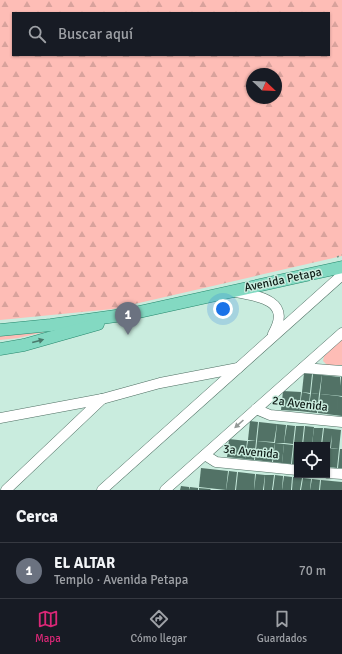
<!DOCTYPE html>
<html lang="es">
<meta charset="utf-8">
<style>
:root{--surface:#171b24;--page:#242831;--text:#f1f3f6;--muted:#9ea1a6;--line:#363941;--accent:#db2777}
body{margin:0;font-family:Signika,sans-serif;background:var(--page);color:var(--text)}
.controls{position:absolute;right:12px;bottom:12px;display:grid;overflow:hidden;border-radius:0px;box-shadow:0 1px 3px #0004}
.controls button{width:36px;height:36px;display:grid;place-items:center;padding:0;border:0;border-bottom:1px solid var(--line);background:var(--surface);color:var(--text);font:20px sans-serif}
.compass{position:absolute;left:246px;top:68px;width:36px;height:36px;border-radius:50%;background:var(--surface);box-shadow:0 1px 3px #0004;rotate:113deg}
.you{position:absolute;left:223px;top:309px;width:14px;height:14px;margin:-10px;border:3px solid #fff;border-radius:50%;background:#1a73e8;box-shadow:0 0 0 6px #1a73e833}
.badge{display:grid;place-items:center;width:26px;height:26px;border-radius:50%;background:var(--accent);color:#fff;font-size:13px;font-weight:700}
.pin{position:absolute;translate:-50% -33px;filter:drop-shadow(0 1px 2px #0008)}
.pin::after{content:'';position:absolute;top:21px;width:14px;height:12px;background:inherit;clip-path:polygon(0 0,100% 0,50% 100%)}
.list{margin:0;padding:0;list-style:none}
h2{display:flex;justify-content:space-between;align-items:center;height:52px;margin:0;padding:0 16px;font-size:17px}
h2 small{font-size:13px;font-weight:400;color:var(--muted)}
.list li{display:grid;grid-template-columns:26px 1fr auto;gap:12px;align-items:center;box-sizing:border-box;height:56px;padding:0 16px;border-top:1px solid var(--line)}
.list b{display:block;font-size:15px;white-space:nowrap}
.list p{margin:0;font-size:13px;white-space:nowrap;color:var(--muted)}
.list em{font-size:13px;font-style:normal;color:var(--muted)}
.icon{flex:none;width:22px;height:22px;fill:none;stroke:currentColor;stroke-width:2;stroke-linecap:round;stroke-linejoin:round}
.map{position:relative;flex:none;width:342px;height:490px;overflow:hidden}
.search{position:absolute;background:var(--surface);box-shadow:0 1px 3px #0004;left:12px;right:12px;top:12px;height:44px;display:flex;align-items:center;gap:10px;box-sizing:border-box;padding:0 14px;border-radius:0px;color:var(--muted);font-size:15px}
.sheet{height:108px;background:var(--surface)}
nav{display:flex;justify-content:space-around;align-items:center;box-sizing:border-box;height:56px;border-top:1px solid var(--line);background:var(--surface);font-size:11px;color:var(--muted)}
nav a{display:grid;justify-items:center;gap:2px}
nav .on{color:var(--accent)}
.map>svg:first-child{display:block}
.green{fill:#febdb6}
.forest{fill:url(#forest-firs);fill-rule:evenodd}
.building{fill:#527266}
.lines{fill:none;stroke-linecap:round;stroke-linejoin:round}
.minor-casing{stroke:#4f6f63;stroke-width:11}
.major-casing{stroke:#25876c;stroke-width:13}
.path{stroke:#7c968c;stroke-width:1.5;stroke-dasharray:2 3;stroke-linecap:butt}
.minor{stroke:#fff;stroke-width:10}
.major{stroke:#83d9c2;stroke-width:12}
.oneway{fill:#497a6c}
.oneway2{fill:#939997}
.labels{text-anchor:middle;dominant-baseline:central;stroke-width:3;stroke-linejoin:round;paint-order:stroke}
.street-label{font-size:12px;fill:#0f1c17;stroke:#c9ecde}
</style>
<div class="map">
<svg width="342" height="490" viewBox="0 0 342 490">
<defs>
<pattern id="forest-firs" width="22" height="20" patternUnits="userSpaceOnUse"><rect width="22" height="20" fill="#febdb6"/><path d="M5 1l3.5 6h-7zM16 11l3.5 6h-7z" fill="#d8a29c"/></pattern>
</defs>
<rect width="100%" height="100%" fill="#c9ecde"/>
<g class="green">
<path d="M53 330 18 338 0 340V334Z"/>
<path d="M342 338V365H327L323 361 324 356Z"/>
</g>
<path class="forest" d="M0 0H342V256L113 309 0 320ZM13 13H329V55H13ZM252 74H276V98H252Z"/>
<g class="building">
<path d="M304 373 312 374 310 393 302 392Z"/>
<path d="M313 374 322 375 319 394 311 393Z"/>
<path d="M322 375 340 377V386L341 377H342V396L320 394Z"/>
<path d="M283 391 301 392 299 411 281 410Z"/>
<path d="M302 392 310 394 308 412 299 411Z"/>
<path d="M311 393 319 394 317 413 308 412Z"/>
<path d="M320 394 338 396 337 409 338 396 342 397V416L318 413Z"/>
<path d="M250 421 258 422 256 441 248 440Z"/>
<path d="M259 422 277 424 274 442 257 441Z"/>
<path d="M277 424 286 425 284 443H275Z"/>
<path d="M287 425 295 426 293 444 284 443Z"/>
<path d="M296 426H304L302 445 294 444Z"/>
<path d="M305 426 314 427 312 445H303Z"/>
<path d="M314 428H323L321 445H312Z"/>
<path d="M324 428 341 430 339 449 331 448 332 435 330 448 327 447V445H322Z"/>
<path d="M229 439 247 441 245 459 227 457Z"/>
<path d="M248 441H256L254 460 245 459Z"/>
<path d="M257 441 275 443 272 462 255 460Z"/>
<path d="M275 443 284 444 282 463 273 462Z"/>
<path d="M284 444 293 445 291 464 282 463Z"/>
<path d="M294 445H297V464H292Z"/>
<path d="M327 448 339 449 337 468 329 467V454L327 467Z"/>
<path d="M340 449H342V468H338Z"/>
<path d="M201 468 228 471 226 490 199 487Z"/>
<path d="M229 471 237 472 235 490H226Z"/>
<path d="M238 472 255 474 254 490H236Z"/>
<path d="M256 474 265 475 263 490H254Z"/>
<path d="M265 475H274L272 490H264Z"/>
<path d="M275 475 283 476 282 490H273Z"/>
<path d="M284 476 292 477 291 490H282Z"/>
<path d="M293 477 302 478 300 490H292Z"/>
<path d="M303 478 311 479 310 490H301Z"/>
<path d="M312 479 320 480 319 490H310Z"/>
<path d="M321 480 342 482V490H320Z"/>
<path d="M181 486 189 487V490H180Z"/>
<path d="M190 487 198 488V490H189Z"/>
<path d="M199 488 211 489 210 490H199Z"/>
</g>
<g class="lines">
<g class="minor-casing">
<g id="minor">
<path d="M235 292C260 296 292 301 273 334"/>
<path d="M303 368 342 371"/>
<path d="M256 409 270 415 342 422"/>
<path d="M0 418 102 399 160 383 238 368"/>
<path d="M205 455 216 462 297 470"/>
<path d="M327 473 342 474"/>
<path d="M6 490 102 399"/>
<path d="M102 490 342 275"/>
<path d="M165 490 342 333"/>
</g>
</g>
<g class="major-casing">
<g id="major">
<path d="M0 330 51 325 130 314 342 267"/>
<path d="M0 349 24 345 98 324"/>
</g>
</g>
<path class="path" d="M337 257 342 255"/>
<use href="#minor" class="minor"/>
<use href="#major" class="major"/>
</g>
<defs><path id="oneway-solid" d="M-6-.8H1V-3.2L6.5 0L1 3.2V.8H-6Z"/></defs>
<use class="oneway" href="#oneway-solid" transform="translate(38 341) rotate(-15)"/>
<use class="oneway2" href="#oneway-solid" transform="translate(239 424) rotate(138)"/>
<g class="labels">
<g class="street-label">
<text transform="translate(283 280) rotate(-12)">Avenida Petapa</text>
<text transform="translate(300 404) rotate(7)">2a Avenida</text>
<text transform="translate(251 452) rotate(6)">3a Avenida</text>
</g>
</g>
</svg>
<div class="controls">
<button><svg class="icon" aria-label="locate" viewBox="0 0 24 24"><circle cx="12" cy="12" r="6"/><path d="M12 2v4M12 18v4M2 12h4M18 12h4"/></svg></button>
</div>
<svg class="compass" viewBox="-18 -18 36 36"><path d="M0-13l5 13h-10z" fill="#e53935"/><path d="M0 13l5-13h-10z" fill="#9ea1a6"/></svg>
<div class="you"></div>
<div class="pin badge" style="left:128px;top:335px;background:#6b7280">1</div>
<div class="search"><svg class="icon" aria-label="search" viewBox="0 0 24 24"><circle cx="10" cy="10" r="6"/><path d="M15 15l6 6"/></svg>Buscar aquí</div>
</div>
<section class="sheet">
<h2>Cerca<small></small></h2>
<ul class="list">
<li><span class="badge" style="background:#6b7280">1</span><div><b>EL ALTAR</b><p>Templo · Avenida Petapa</p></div><em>70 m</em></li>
</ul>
</section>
<nav>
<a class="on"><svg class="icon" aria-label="map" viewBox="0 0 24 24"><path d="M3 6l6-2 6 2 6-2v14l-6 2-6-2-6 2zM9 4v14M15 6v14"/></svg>Mapa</a>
<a><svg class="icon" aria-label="directions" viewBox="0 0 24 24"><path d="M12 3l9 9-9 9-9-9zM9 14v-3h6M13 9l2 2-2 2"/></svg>Cómo llegar</a>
<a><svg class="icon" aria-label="saved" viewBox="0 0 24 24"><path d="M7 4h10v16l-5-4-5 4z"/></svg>Guardados</a>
</nav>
